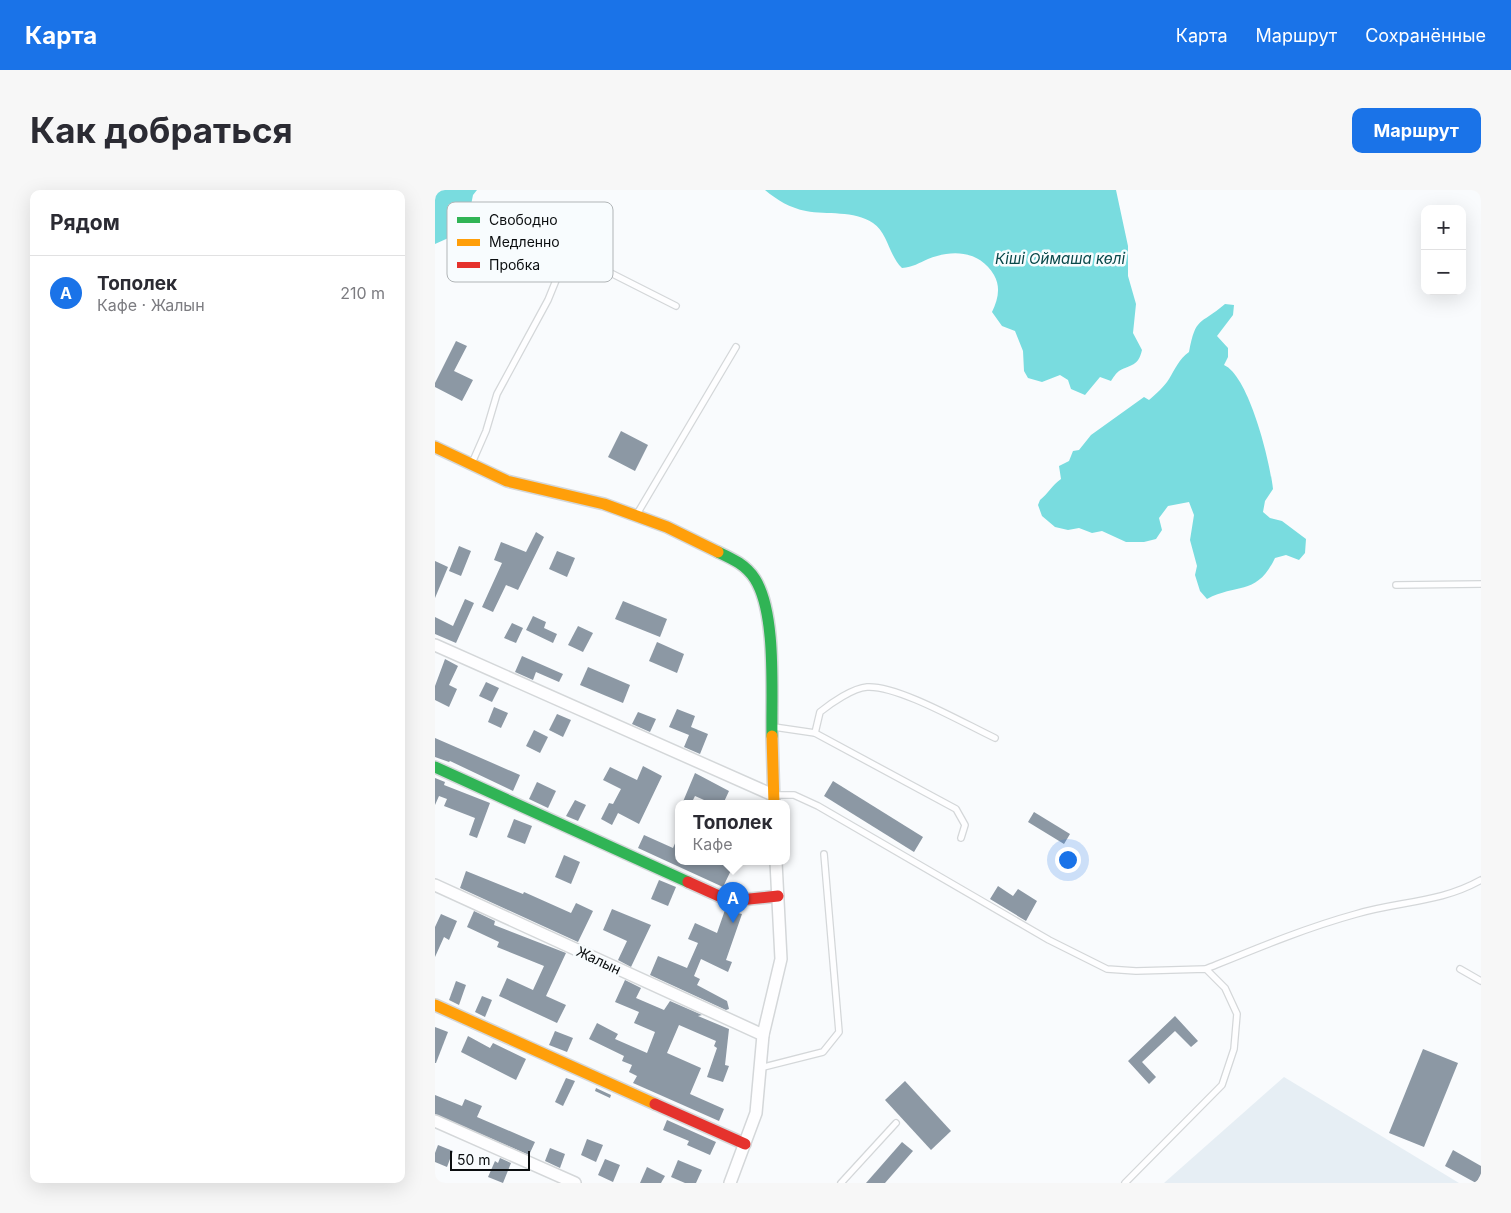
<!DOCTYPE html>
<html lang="ru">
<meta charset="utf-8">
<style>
:root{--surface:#fff;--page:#f7f7f7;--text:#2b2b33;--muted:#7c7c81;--line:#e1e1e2;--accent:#1a73e8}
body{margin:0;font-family:Inter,sans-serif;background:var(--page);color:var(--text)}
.controls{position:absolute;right:15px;top:15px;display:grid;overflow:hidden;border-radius:10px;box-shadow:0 5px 20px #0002}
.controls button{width:45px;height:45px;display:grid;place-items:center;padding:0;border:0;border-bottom:1px solid var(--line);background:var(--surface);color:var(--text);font:25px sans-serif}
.scale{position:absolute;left:15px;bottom:12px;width:80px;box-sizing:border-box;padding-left:5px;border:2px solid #0b0e10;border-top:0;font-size:14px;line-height:18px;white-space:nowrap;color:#0b0e10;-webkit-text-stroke:4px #f8fcfe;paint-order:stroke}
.you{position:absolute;left:632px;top:669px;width:18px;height:18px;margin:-12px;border:4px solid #fff;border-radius:50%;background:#1a73e8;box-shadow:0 0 0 8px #1a73e833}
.badge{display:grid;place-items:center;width:32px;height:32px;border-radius:50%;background:var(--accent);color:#fff;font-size:16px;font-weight:700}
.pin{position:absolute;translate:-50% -41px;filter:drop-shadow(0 1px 2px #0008)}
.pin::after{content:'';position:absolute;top:26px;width:18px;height:15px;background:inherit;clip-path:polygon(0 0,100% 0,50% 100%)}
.popup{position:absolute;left:240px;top:610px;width:115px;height:65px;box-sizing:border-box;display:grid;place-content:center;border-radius:10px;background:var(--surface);filter:drop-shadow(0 1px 4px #0005);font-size:16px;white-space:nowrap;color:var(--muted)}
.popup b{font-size:19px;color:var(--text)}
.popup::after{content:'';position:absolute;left:50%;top:100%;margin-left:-10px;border:10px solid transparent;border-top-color:var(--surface)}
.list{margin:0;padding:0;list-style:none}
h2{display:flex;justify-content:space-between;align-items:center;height:65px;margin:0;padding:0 20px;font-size:21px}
h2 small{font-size:16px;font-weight:400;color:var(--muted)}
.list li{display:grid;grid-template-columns:32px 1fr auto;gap:15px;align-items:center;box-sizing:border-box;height:75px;padding:0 20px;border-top:1px solid var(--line)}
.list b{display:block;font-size:19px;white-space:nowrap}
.list p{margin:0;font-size:16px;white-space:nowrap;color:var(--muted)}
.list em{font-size:16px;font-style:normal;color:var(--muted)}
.map{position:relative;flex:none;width:1046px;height:993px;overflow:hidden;border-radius:10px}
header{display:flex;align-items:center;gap:30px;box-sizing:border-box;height:70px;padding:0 25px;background:var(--accent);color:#fff}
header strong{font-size:24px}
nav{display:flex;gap:28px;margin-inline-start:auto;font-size:18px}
.intro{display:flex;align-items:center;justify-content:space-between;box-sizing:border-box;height:120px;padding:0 30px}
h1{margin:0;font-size:35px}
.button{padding:12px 22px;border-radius:10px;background:var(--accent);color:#fff;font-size:18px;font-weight:700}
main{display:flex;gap:30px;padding:0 30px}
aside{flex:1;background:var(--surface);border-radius:10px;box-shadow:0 5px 20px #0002}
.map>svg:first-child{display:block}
.built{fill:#e6eef4}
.water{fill:#79dcdf}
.building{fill:#8c98a4}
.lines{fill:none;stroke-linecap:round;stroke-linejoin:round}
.lane-casing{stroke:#d4d7d9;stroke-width:8}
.street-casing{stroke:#d4d7d9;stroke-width:14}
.fast-casing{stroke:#d4d7d9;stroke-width:14}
.slow-casing{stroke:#d4d7d9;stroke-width:14}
.jam-casing{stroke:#d4d7d9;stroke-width:14}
.lane{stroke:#fefeff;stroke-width:5.5}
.street{stroke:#fefeff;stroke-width:11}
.fast{stroke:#30b455;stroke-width:11}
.slow{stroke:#ff9f0a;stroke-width:11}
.jam{stroke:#e5322d;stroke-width:11}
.labels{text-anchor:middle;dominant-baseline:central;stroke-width:5;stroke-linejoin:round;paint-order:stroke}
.street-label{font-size:14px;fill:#0b0e10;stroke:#f8fcfe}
.water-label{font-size:15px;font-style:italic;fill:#09484a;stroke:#f8fcfe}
.key{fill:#f8fcfe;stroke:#b1b5b7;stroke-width:1}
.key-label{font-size:14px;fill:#0b0e10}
</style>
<header>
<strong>Карта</strong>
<nav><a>Карта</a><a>Маршрут</a><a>Сохранённые</a></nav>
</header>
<div class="intro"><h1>Как добраться</h1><a class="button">Маршрут</a></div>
<main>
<aside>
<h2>Рядом<small></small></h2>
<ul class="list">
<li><span class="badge">A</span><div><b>Тополек</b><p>Кафе · Жалын</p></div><em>210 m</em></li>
</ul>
</aside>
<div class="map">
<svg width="1046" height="993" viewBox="0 0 1046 993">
<rect width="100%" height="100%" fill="#f9fbfd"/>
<path class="built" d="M849 887 1024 993H729Z"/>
<g class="water">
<path d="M0 0H42L38 5 35 20 20 45 0 54Z"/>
<path d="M330 0H681L693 56V86L701 114 698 143 707 160C703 177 696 174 684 181 681 183 678 188 676 191L665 187 650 205 636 199 633 190 625 185 607 192 593 188 589 181 588 161 580 141 567 136 557 122C563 110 566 97 559 85 545 61 518 59 493 69 484 73 478 77 467 78 454 66 453 43 438 33 419 20 392 25 371 21 355 18 342 10 330 0Z"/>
<path d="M790 114 799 115 798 125 782 146 793 158V167L789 175C814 186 835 271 838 299L830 311 828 322 835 328 847 331 871 349 870 363 864 370 851 365 840 368C822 406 803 393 772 409L765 401 760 385 762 376 755 350 759 325 754 312 733 316 724 328 727 340 721 349 709 352H691L667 341 657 343 644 338 633 340 620 337 607 326 603 315 605 310C613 304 617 295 626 289L624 276 634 271 638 261 644 260 656 245 709 207 714 210C721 204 729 197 734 189 740 179 744 169 754 162 761 126 764 136 790 114Z"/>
</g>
<g class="building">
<path d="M21 151 32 156 19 181 38 190 27 211 0 197V193Z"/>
<path d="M186 241 213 255 200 281 173 267Z"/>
<path d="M101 342 109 347 83 400 71 395 58 422 47 417 67 373 59 370 66 352 91 362Z"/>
<path d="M24 356 36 361 26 386 14 381Z"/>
<path d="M122 361 140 368 132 387 114 379Z"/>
<path d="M0 371 13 377 0 408Z"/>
<path d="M30 409 39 413 21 453 0 444V427L18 436Z"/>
<path d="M188 411 232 429 225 447 180 429Z"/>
<path d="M98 426 111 432 109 438 122 444 118 453 91 440Z"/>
<path d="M77 433 88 438 81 453 69 448Z"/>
<path d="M143 436 158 443 148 462 133 455Z"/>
<path d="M222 452 249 464 242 483 214 471Z"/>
<path d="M87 466 128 484 124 492 101 482 98 490 80 482Z"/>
<path d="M10 469 23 476 14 495 22 499 14 517 0 510V496Z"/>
<path d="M153 477 195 495 188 513 145 495Z"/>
<path d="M51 492 64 498 57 512 44 506Z"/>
<path d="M59 517 73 523 66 538 53 532Z"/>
<path d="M242 519 260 526 256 537 273 544 265 564 249 557 254 545 234 537Z"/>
<path d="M203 522 221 529 215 542 197 534Z"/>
<path d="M122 524 136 530 128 547 114 540Z"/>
<path d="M99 540 113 547 105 563 91 556Z"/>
<path d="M0 548 85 585 78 601 15 571 14 572 0 567Z"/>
<path d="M208 576 227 586 204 634 183 623 177 635 166 629 174 613 178 614 186 599 168 590 175 577 202 590Z"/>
<path d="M260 583 294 601 288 614H278L260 606 256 614H247Z"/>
<path d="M0 588 10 592 9 595 55 613 42 648 34 645 40 628 9 616 12 609 4 606 0 615Z"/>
<path d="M398 591 488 647 479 662 389 606Z"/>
<path d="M102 592 121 601 113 618 94 609Z"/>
<path d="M140 610 151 615 143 631 131 626Z"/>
<path d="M599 622 635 644 629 654 593 632Z"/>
<path d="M79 629 97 636 90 654 72 647Z"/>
<path d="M244 644V672H300L288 697 203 658 209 645 238 658Z"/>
<path d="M129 665 145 672 136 694 120 687Z"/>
<path d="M31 681 88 704 89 702 136 723 141 713 158 721 143 752 25 698Z"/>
<path d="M224 690 241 697 233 716 216 709Z"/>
<path d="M563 696 578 706 583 699 602 711 591 731 555 709Z"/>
<path d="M177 719 216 735 196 777 183 770 192 751 168 740Z"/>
<path d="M290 720 307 724 291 770 297 772 293 782 266 769 259 786 265 789 262 795 292 811 294 819 291 820 215 785 223 766 252 778 263 753 253 749 260 733 282 743Z"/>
<path d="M39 721 60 731 59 735 131 763 111 806 131 815 122 833 64 806 72 788 98 800 109 776 62 757 64 752 32 737Z"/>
<path d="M6 724 22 731 14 750 9 747 0 767V737Z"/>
<path d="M190 790 206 798 201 808 229 820 235 811 267 825 263 826 294 839 290 875 294 876 288 892 272 887 282 858 279 856 281 851 244 835 232 863 266 878 255 904 289 919 284 931 198 893 202 886 194 882 197 875 187 871 189 866 154 849 162 833 183 844 180 849 212 863 220 842 199 833 204 822 180 812Z"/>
<path d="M21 791 31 795 24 815 14 810Z"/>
<path d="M47 806 57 810 50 827 40 822Z"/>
<path d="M740 826 763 851 756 857 740 841 707 872 721 887 714 894 693 871Z"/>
<path d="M0 837 13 842 1 873H0Z"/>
<path d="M120 841 138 848 132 862 114 855Z"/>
<path d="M33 846 55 858 58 853 91 869 81 890 26 862Z"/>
<path d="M988 859 1023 873 989 957 954 943Z"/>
<path d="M131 888 140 891 128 916 120 912Z"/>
<path d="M470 891 516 941 496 960 450 910Z"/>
<path d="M161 898 176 905 175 908 160 901Z"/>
<path d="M0 905 27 916 30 909 47 916 42 927 100 952 94 965 0 924Z"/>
<path d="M232 930 281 952 275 965 252 955 254 951 228 940Z"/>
<path d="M152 949 168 955 161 972 146 965Z"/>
<path d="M467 952 478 961 450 993H431Z"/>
<path d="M3 955 18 961 12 977 0 972V963Z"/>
<path d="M115 958 130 964 125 978 110 971Z"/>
<path d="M1018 960 1046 976V984L1041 993 1010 976Z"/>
<path d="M65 968 76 973 68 993 53 987 60 971 63 973Z"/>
<path d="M170 969 185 975 178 992 163 985Z"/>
<path d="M243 970 267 980 261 993H250L236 987Z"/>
<path d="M212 977 230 986 226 993H205Z"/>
</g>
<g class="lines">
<g class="lane-casing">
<g id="lane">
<path d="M37 273 51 241 62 204 113 110 126 78 144 69 156 73 241 116"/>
<path d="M202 324 301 157"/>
<path d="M961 395 1046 394"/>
<path d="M339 537 380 543 521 619 530 635 526 648"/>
<path d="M380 543 385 522C396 513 418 498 432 497 463 495 530 534 560 548"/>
<path d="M340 605H359L383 616 614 750 672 779 701 781 771 779 790 798 802 824 799 859 787 895 690 993"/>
<path d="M771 779C820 759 870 738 921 724 965 711 1005 713 1046 690"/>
<path d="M1025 779 1046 791"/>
<path d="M325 878 388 862 404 842 389 664"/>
<path d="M406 993 461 933"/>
</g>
</g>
<g class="street-casing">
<g id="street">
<path d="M0 455 338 605"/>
<path d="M0 695 328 845"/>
<path d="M0 931 140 993"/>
<path d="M295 993 321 923 328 845 346 769 341 672"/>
</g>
</g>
<g class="fast-casing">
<g id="fast">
<path d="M283 362C298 369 311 375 320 389 342 424 336 504 337 546"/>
<path d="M0 577 253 692"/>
</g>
</g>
<g class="slow-casing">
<g id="slow">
<path d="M0 257 72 291 169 314 232 337 283 362"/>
<path d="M337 546 339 614"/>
<path d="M0 815 220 914"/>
</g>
</g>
<g class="jam-casing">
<g id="jam">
<path d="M253 692 295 711 343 706"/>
<path d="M220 914 310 954"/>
</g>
</g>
<use href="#lane" class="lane"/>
<use href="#street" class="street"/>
<use href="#fast" class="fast"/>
<use href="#slow" class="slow"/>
<use href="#jam" class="jam"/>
</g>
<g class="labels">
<g class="street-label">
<text transform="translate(164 770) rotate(25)">Жалын</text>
</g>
<g class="water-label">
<text x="625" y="68">Кіші Оймаша көлi</text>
</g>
</g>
<rect x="12" y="12" width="166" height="80" rx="8" class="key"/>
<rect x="22" y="27" width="23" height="6" fill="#30b455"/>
<rect x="22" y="49" width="23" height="7" fill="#ff9f0a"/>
<rect x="22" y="72" width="23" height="6" fill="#e5322d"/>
<g class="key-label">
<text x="54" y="35">Свободно</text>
<text x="54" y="57">Медленно</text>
<text x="54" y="80">Пробка</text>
</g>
</svg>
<div class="controls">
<button>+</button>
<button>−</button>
</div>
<div class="scale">50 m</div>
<div class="you"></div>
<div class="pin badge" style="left:298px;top:733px">A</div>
<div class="popup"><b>Тополек</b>Кафе</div>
</div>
</main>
